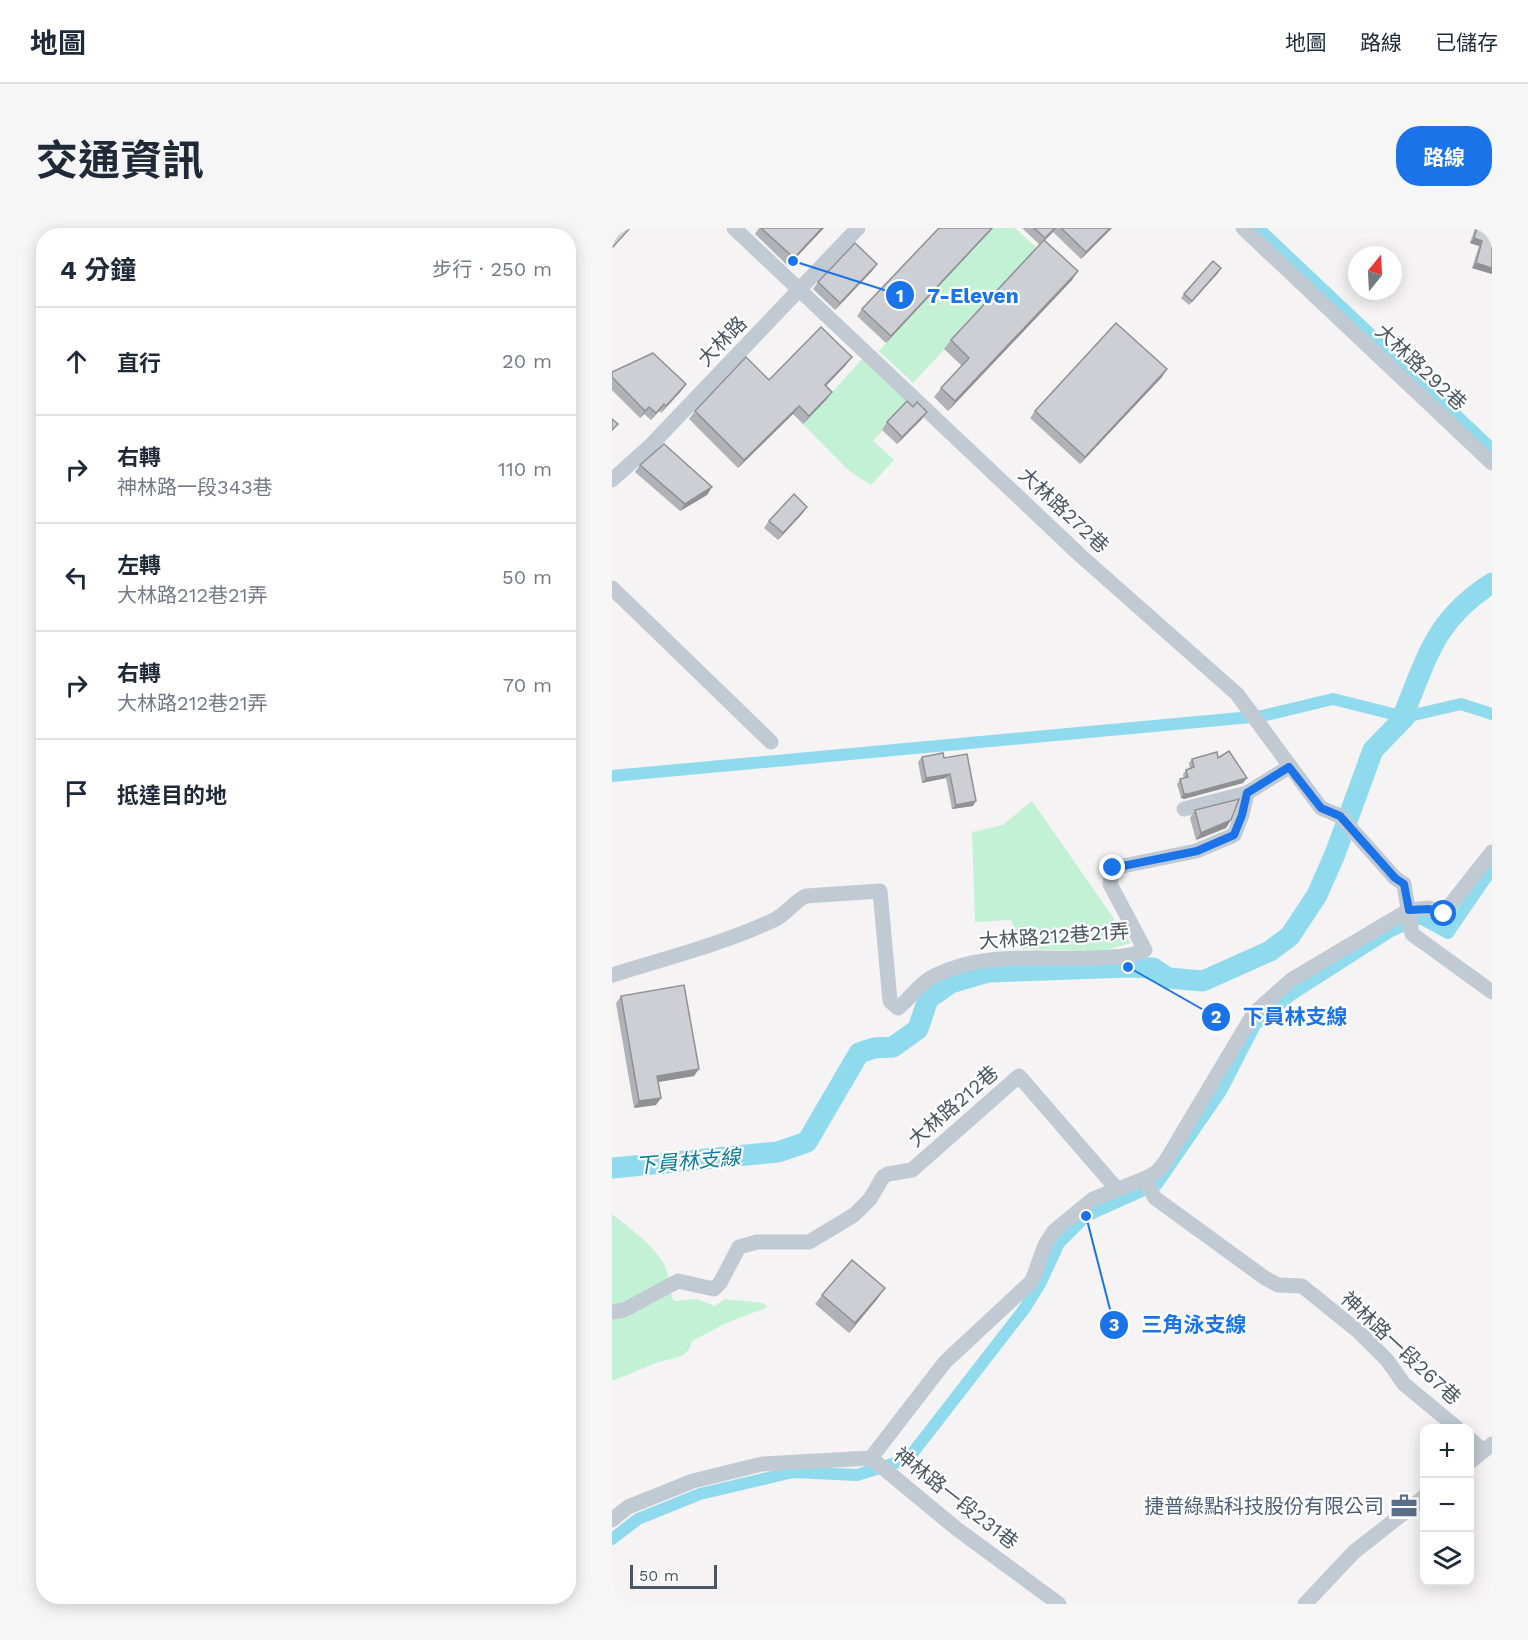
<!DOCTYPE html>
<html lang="zh-TW">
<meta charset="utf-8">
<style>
:root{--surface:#fff;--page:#f6f6f7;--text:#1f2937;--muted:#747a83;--line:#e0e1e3;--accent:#1a73e8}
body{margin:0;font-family:"Work Sans","Noto Sans TC",sans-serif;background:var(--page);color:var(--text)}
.controls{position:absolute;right:18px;bottom:18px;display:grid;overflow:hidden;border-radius:12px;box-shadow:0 3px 15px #0003}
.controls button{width:54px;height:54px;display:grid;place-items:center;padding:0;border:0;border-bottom:2px solid var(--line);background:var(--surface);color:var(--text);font:30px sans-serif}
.compass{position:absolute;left:736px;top:18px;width:54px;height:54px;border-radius:50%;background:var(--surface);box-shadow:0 3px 15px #0003;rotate:18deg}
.scale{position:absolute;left:18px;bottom:15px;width:87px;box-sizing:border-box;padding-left:6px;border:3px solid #4a5661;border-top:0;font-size:16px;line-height:21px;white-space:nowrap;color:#4a5661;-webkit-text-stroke:4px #fff;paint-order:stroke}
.stop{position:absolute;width:18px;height:18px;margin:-14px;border:4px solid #1a73e8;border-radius:50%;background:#fff}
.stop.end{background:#1a73e8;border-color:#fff;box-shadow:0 2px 6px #0008}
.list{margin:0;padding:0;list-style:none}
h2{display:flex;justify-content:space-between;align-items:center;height:78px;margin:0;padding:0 24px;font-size:26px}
h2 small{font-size:20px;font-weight:400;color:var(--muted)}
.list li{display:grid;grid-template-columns:39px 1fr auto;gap:18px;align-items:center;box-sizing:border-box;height:108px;padding:0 24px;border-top:2px solid var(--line)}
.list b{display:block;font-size:22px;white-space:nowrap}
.list p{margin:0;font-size:20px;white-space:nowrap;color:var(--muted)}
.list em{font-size:20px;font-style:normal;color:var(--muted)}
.icon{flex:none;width:33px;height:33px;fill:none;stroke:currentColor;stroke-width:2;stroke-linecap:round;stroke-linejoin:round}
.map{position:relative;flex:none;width:880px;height:1376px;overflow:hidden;border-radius:24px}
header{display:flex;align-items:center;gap:36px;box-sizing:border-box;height:84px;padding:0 30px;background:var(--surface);border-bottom:2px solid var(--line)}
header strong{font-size:28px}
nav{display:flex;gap:33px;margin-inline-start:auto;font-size:21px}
.intro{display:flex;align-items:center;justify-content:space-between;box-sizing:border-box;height:144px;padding:0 36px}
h1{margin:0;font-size:42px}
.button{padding:15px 27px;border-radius:24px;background:var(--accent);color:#fff;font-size:21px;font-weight:700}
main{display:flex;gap:36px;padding:0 36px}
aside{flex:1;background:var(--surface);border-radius:24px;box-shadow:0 3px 15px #0003}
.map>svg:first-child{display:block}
.green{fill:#c3f1d5}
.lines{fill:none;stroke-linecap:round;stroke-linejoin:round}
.canal{stroke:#90daee;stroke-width:12}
.river{stroke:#90daee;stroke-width:21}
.minor{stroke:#c1cad2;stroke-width:15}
.wall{fill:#b0b2b7}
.shaded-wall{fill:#909195}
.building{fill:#cdcfd5;stroke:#909195;stroke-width:1.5}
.route{stroke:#1a73e8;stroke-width:8}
.labels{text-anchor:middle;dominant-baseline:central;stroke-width:4.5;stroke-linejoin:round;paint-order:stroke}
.street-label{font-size:20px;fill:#4a5661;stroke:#fff}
.service-label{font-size:20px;fill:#4e5e75;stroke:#fff;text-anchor:end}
.water-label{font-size:21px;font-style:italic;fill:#0c7c9b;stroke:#fff}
.leader{fill:none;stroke:#1a73e8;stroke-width:2}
.callout-dot{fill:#1a73e8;stroke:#fff;stroke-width:2}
.mark-label{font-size:18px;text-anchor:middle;font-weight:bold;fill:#fff}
.callout-label{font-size:21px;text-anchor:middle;font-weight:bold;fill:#1a73e8;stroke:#fff;stroke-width:4.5;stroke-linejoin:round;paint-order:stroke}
</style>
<header>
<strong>地圖</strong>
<nav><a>地圖</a><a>路線</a><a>已儲存</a></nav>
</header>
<div class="intro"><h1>交通資訊</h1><a class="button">路線</a></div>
<main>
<aside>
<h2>4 分鐘<small>步行 · 250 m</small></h2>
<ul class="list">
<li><svg class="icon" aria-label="ahead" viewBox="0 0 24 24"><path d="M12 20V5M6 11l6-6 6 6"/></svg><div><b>直行</b></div><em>20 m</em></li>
<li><svg class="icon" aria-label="right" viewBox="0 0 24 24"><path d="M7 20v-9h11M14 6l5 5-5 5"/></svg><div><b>右轉</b><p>神林路一段343巷</p></div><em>110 m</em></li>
<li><svg class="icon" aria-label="left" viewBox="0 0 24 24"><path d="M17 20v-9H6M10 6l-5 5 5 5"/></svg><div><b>左轉</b><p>大林路212巷21弄</p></div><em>50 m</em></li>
<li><svg class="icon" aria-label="right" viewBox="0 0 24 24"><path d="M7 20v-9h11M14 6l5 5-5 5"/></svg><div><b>右轉</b><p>大林路212巷21弄</p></div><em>70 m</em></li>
<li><svg class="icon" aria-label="arrive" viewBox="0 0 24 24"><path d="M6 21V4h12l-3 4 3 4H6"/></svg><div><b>抵達目的地</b></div></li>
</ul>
</aside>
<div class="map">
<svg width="880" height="1376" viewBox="0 0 880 1376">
<rect width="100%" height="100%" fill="#f5f3f3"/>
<g class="green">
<path d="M381 0H403L426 21 301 155 267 123Z"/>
<path d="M253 128 299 171 261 213 282 232 259 257 235 241 191 196Z"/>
<path d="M420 573 519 715 490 723 410 721 399 692 363 694 360 604 391 597Z"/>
<path d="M0 986C18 1001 40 1015 52 1036 58 1047 56 1062 62 1073L84 1071 103 1078 113 1071 150 1075 156 1079 112 1096 80 1113 77 1122 70 1128 44 1135 0 1153Z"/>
</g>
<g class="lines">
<g class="canal">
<path d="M646 0 880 221"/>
<path d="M0 548 650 488 721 471 793 489 849 476 880 486"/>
<path d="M0 1311 26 1291 88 1266 181 1244 245 1247 296 1231 413 1080 429 1054 447 1015 474 988 545 956 609 863 643 797 679 767 779 703 808 690 836 705 880 641"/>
</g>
<path class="river" d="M0 940 166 924 195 914 247 825 262 820 281 819 306 801 316 771 339 755 376 744 516 739 541 740 556 750 591 753 658 723 678 708 705 667 723 626 761 522 793 489V483C816 426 825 390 880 355"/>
<g class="minor">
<path d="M122 0 470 329 625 466 709 580 728 588 783 650 792 656 800 706 880 764"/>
<path d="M631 0 880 235"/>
<path d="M0 252 40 216 246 0"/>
<path d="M0 360 159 514"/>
<path d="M572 581 635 565"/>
<path d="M0 747C55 730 110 716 162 692 175 686 181 674 194 668L268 663 278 773 286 780C300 769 308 754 324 747 373 723 427 732 479 730 497 729 517 730 533 722L498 656 501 640 584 623 622 607 630 587 635 565 677 539"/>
<path d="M532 951 543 970 653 1050 666 1057 690 1058 747 1104 775 1132 792 1156 845 1200"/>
<path d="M0 1084 12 1082 66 1053 102 1061 108 1055 127 1019 145 1014H197L242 987 258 971 271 949 276 946 300 942 407 848 504 960"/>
<path d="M858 1211 871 1223"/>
<path d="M259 1230 333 1134 420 1053 433 1017 442 1003 481 971 532 951 545 944 553 934 642 785 679 752 797 682 817 680 832 685 880 624"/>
<path d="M858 1234 880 1216"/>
<path d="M0 1292 16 1279 81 1253 150 1236 259 1230 345 1301 447 1376"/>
<path d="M693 1376 742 1324 812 1269"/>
</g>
</g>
<g class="wall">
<path d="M147 0H212L176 38 143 6Z"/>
<path d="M327 0H381L274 115 245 88 250 81Z"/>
<path d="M410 0H500L469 31 441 4 433 12 460 52 336 183 322 169 329 160 350 138 332 121 339 112 428 17Z"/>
<path d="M863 0H880V46L860 40 867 18 858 15Z"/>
<path d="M265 36 260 43 223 82 201 61 206 54Z"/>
<path d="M606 45 577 77 569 70 572 66Z"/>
<path d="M234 137 214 158 220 164 214 172 191 196 181 186 126 240 77 191 83 183 157 152Z"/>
<path d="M0 144 74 156 69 163 49 185 47 183 39 192 32 186 28 190 0 162Z"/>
<path d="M550 149 468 236 418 190 423 183Z"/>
<path d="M301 179 315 184 310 191 285 216 270 202 275 194Z"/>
<path d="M28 237 100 259 95 267 68 283 23 244Z"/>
<path d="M195 279 190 286 166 312 152 300 157 293Z"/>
<path d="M310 529 332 530 361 578 340 581 334 550 310 555 306 534Z"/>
<path d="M606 530 631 555 572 571 569 570 565 556 568 551 572 550 571 546 574 542 578 541 577 535 580 531Z"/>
<path d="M583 582 619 592 614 600 584 612 578 590Z"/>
<path d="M9 768 82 848 46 854 44 877 22 880 4 775Z"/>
<path d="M210 1067 266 1070 237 1105 203 1076Z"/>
</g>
<g class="shaded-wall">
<path d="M210 0H212L176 38 182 30Z"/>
<path d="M380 0H381L274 115 279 108Z"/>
<path d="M443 0H444L441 4 428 17 433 10Z"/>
<path d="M498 0H500L469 31 474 24Z"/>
<path d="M862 10 870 13 867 18 858 15Z"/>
<path d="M864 35 880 40V46L860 40Z"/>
<path d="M265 36 260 43 223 82 228 75Z"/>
<path d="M609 40 606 45 577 77 580 73Z"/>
<path d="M466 43 460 52 336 183 343 173Z"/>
<path d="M240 129 234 137 207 165 213 157Z"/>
<path d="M555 141 550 149 468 236 473 229Z"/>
<path d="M74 156 69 163 49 185 54 178Z"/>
<path d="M220 164 214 172 191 196 197 188Z"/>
<path d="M52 176 47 183 39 192 44 185Z"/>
<path d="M187 178 181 186 126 240 132 232Z"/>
<path d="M37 179 32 186 28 190 33 183Z"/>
<path d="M315 184 310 191 285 216 290 209Z"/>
<path d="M100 259 95 267 68 283 73 276Z"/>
<path d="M195 279 190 286 166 312 171 305Z"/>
<path d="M338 546 334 550 310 555 314 550Z"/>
<path d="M635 550 631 555 572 571 569 570 572 566Z"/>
<path d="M364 573 361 578 340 581 344 577Z"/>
<path d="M619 592 614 600 584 612 589 605Z"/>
<path d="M87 841 82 848 40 855 45 848Z"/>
<path d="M49 870 44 877 22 880 27 873Z"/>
<path d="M273 1060 266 1070 237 1105 243 1095Z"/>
</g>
<g class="building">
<path d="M0 0H18L0 20Z"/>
<path d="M149 0H210L182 30Z"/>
<path d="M327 0H380L279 108 250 81Z"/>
<path d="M422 0H443L433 10Z"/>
<path d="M449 0H498L474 24Z"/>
<path d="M865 0H880V40L864 35 870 13 862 10Z"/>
<path d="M432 12 466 43 343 173 329 160 357 130 339 112Z"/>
<path d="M243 15 265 36 228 75 206 54Z"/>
<path d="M601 33 609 40 580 73 572 66Z"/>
<path d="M504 95 555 141 473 229 423 183Z"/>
<path d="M209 99 240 129 213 157 220 164 197 188 187 178 132 232 83 183 134 129 157 152Z"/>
<path d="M41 125 74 156 54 178 52 176 44 185 37 179 33 183 0 149V144Z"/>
<path d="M295 173 301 179 305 174 315 184 290 209 275 194Z"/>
<path d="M0 191 6 196 0 202Z"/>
<path d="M52 216 100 259 73 276 28 237Z"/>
<path d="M182 266 195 279 171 305 157 293Z"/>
<path d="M617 523 635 550 576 566H572L568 551 576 549 574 542 582 539 580 531 605 524 606 530Z"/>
<path d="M331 525 332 530 355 526 364 573 344 577 338 546 314 550 310 529Z"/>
<path d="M627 571 619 592 589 605 583 582Z"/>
<path d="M72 757 87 841 45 848 49 870 27 873 9 768Z"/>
<path d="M240 1032 273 1060 243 1095 210 1067Z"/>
</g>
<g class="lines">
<path class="route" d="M501 640 585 623 622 607 630 587 635 565 677 539 709 580 728 588 783 650 792 656 797 682 817 681 832 686"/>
</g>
<defs>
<g id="office-bare" transform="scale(2.07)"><path d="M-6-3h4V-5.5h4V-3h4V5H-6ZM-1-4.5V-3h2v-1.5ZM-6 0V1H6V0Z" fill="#5c6f8a" stroke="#fff" stroke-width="2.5" paint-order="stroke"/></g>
</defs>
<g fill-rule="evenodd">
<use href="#office-bare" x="792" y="1278"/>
</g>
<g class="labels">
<g class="street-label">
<text transform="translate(110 113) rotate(-46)">大林路</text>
<text transform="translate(809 139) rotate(43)">大林路292巷</text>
<text transform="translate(452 282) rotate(43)">大林路272巷</text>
<text transform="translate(442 708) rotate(-4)">大林路212巷21弄</text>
<text transform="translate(341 878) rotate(-41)">大林路212巷</text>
<text transform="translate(789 1120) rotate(43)">神林路一段267巷</text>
<text transform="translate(344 1270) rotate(38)">神林路一段231巷</text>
</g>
<g class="service-label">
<text x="772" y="1278">捷普綠點科技股份有限公司</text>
</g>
<g class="water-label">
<text transform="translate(76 933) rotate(-5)">下員林支線</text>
</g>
</g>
<path class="leader" d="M181 33L288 67M516 739L604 789M474 988L502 1097"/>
<g class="callout-dot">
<circle cx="181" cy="33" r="6"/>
<circle cx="516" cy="739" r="6"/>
<circle cx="474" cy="988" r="6"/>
<circle cx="288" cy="67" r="15"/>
<circle cx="604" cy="789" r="15"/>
<circle cx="502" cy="1097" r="15"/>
</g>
<g class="mark-label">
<text x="288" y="74">1</text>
<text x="604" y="795">2</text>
<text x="502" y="1103">3</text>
</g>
<g class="callout-label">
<text x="361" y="75">7-Eleven</text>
<text x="683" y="796">下員林支線</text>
<text x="582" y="1104">三角泳支線</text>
</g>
</svg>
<div class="controls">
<button>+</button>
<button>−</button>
<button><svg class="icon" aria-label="layers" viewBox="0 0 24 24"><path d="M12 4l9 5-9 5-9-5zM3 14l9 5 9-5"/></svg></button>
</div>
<svg class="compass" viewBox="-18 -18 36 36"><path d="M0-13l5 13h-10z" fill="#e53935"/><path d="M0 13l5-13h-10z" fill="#747a83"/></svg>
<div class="scale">50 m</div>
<div class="stop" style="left:832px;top:686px"></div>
<div class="stop end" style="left:501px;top:640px"></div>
</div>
</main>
